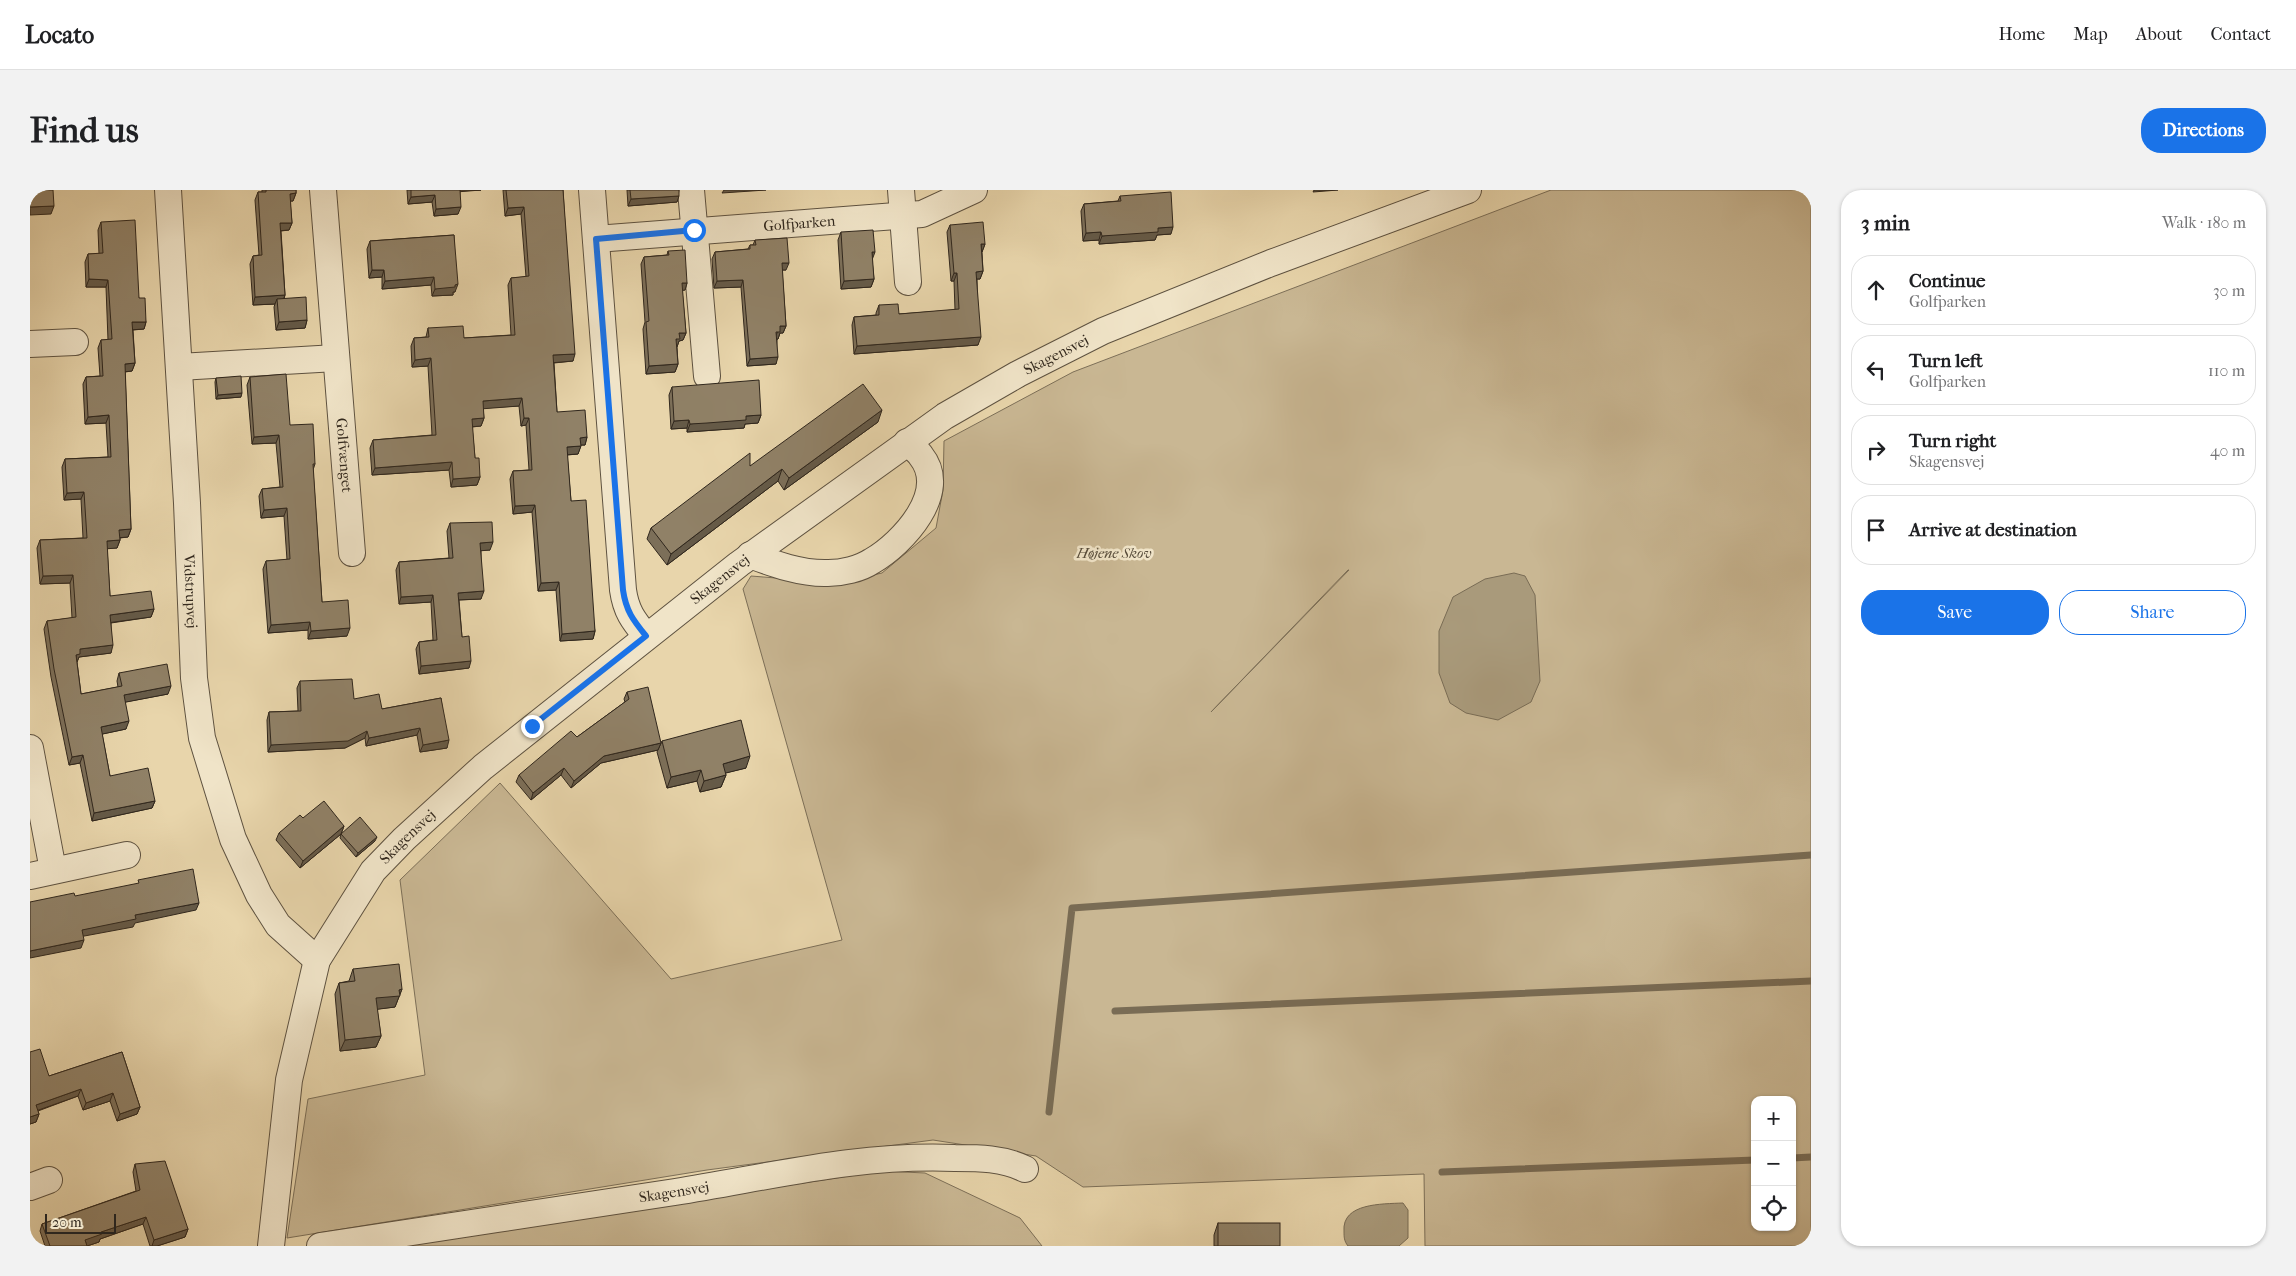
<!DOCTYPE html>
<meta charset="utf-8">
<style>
:root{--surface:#fff;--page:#f2f2f2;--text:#202124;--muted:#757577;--line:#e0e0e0;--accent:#1a73e8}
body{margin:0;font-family:"IM FELL French Canon",serif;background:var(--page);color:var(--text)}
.controls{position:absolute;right:15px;bottom:15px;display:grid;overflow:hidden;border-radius:10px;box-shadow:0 1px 4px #0004}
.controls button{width:45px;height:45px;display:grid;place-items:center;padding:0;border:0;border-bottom:1px solid var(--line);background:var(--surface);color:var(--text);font:25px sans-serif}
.scale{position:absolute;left:15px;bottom:12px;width:71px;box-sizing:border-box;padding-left:5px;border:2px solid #30271d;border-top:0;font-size:14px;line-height:18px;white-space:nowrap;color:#30271d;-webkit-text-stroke:4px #f0e4c8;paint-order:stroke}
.stop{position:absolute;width:15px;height:15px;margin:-11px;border:4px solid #1a73e8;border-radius:50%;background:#fff}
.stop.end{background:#1a73e8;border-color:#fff;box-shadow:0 1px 5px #0008}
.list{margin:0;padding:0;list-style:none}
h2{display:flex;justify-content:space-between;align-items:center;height:65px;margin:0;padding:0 20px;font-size:21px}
h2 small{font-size:16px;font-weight:400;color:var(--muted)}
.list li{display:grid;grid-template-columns:32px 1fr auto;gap:15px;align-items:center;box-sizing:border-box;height:70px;margin:0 10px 10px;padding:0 10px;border:1px solid var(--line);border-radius:20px}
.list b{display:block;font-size:19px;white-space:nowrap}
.list p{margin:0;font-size:16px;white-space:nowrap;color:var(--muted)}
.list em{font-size:16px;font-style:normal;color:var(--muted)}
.actions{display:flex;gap:10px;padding:15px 20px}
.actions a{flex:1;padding:11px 0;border:1px solid var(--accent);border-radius:20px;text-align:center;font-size:18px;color:var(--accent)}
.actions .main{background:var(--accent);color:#fff}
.icon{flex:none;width:28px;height:28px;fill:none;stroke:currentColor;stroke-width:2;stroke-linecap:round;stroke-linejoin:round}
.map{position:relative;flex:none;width:1781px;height:1056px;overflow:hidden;border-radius:20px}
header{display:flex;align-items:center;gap:30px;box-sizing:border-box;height:70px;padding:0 25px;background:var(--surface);border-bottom:1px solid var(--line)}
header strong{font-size:24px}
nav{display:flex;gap:28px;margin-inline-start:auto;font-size:18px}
.intro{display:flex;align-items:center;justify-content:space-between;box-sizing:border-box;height:120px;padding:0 30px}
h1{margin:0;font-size:35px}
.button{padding:12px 22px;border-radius:20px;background:var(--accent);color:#fff;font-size:18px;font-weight:700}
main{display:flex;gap:30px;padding:0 30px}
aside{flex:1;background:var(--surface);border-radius:20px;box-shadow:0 1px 4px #0004}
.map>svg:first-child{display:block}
.green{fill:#c9b793;stroke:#7c6f58;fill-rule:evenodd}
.water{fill:#a99a7b;stroke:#796c55}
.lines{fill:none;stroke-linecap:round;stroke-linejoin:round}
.stream{stroke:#796c55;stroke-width:7}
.minor-casing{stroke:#5e5240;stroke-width:28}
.minor{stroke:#f0e4c8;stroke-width:26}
.wall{fill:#7c6f59;stroke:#30271d}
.shaded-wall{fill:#655a48;stroke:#30271d}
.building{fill:#908167;stroke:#30271d}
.route{stroke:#1a73e8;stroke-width:6}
.labels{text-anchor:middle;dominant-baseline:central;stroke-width:5;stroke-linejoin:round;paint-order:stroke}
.street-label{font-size:15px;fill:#30271d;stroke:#f0e4c8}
.park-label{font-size:15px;font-style:italic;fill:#564b3a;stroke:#f0e4c8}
</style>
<header>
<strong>Locato</strong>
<nav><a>Home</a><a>Map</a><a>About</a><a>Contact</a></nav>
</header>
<div class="intro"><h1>Find us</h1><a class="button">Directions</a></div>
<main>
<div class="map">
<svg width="1781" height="1056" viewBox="0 0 1781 1056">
<rect width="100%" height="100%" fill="#e8d5ab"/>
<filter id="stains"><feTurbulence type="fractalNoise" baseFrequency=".004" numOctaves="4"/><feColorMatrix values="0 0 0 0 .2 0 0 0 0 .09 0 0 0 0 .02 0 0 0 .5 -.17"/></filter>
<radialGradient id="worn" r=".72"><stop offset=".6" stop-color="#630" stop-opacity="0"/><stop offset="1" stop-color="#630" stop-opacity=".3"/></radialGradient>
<g class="green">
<path d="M1521 0H1781V1056H1395L1394 984 1053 997 1006 966 903 950 677 980 257 1048 278 909 395 885 370 690 470 593 641 789 812 750 713 399 721 386 808 393 852 383 906 338 913 300 914 251 1043 182ZM1318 380H1319L1181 522ZM1725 910H1762V1037H1725Z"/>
<path d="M852 981 895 983 990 1028 1012 1056H361Z"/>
</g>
<g class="water">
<path d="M1484 383 1495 386 1505 405 1510 491 1501 512 1468 530 1436 523 1420 513 1409 483V441L1423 407 1455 389Z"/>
<path d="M1373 1013 1378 1020V1048L1369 1056H1318C1314 1051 1314 1047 1314 1041 1312 1013 1352 1014 1373 1013Z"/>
</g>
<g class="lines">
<g class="stream">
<path d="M1085 821 1781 791"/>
<path d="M1019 922 1042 718 1781 665"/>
<path d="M1762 968 1781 967"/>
<path d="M1412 982 1725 970"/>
</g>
<g class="minor-casing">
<g id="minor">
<path id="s1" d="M138 0 157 313 164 488 172 548 203 649 229 705 248 735 287 770"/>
<path id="s2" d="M293 0 322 363"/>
<path d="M562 0 593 400C596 421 603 430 616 446"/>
<path d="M661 0 677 186"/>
<path d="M871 0 878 92"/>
<path id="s3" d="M566 49 892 24 944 0"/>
<path d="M0 154 45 152"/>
<path d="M149 177 306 168"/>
<path d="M720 365C744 374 772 384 798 383 812 383 830 379 842 371 873 353 920 302 891 266 888 261 882 257 877 252"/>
<path d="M0 558 23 680"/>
<path d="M0 686 97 665"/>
<path d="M0 997 19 990"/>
<path id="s4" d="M241 1056 259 890 287 770 343 681 374 649 453 577 709 374 915 226 988 184 1073 141 1241 73 1438 0"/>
<path id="s5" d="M290 1056C408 1038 527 1020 645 1002 740 987 827 964 925 968 949 968 973 968 995 979"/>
</g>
</g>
<use href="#minor" class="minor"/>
</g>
<g class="wall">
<path d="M232 0H266V3L263 11H260L262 33 259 40 251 41 255 105 254 109 277 130 275 138 246 140 244 117 245 114 223 115 220 74 223 66 229 65 225 10 228 2H232Z"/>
<path d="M377 0H451L430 1 428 24 404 26 402 12 378 14Z"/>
<path d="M473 0H533L543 171 524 173 527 222 557 247 555 255H551L548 264 537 265 541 311 565 441 563 449 530 451 526 400 508 401 502 322 483 324 480 289 483 281 499 280 496 235 491 236 489 216 453 218 454 228 451 236 442 237 445 268 450 287 447 295 421 297 419 280 342 285 340 258 343 250 402 245 398 176 382 177 381 156 384 148 396 147 398 138 434 148 481 145 478 95 481 88 496 87 491 24 475 26Z"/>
<path d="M597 0H649L647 12 598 16Z"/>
<path d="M1090 6 1141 44 1127 45 1125 50 1069 54V50L1053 51 1051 21 1054 14 1088 11Z"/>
<path d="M71 32 109 108 116 132 114 139 103 140 105 173 102 181 95 182 101 339 98 347 90 348V350L87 358H77L80 406 124 419 121 427 81 433V463L49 467 47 472 51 504 88 497 87 491 89 483 138 504 95 512 96 539 72 544 80 586 125 611 122 618 62 631 50 573 39 575 21 487 14 439 17 431 42 428 40 393 10 394 7 358 10 350 53 348 51 309 34 310 32 277 35 269 78 267 76 233 55 234 53 194 56 187 70 186 68 158 71 150H78L76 97H56L55 72 58 64H69L68 40Z"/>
<path d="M920 35 955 54 952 62 953 81 950 89H947L948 155 824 164 822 135 824 127 846 125V123L849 115 869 124 925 120 924 91H921L917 42Z"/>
<path d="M811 42 842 70 844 89 841 97 811 99 808 50Z"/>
<path d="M424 45 425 102H423V105L402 106 401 95 352 99V87L339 88 337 59 340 51Z"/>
<path d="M725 50 756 80H752L756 136 753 143H750L748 149H747L746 174 717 176 711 97 684 98 682 69 685 62 718 59 720 55H723Z"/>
<path d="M638 61 657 93 655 100H652L656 143 653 150 649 151 647 157 648 174 645 182 616 184 613 139 615 132 611 74 614 67 637 65Z"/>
<path d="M220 187 260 235 285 274 283 280 292 412 317 446 278 449V440L238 443 233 379 236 371 257 370 254 326 231 328 229 306 232 299 250 297 246 253 222 254 217 195Z"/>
<path d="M186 188 211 207 186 209 185 192Z"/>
<path d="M642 197 731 225 728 233 715 234 714 238 657 242V238L641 239 639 205Z"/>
<path d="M848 232 754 300 748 291 637 375 617 349 621 338 720 276Z"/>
<path d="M420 333 460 360H451V409L429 410 432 447 439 478 389 484 386 459 389 452 403 450 401 412 369 414 366 380 369 372 419 368 417 341Z"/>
<path d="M270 491 352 519 411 508 417 558 390 562 387 545 336 556 335 548 315 558 238 562 237 530 239 522 268 521 267 498Z"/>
<path d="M597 502 631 553 628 560 571 573 541 598 531 585 501 610 486 592 489 585 547 547 595 512 594 509Z"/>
<path d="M632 551 716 578 695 583 696 585 691 597 670 602 667 591 637 598 627 562Z"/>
<path d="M273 628 314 636 311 644 270 678 246 650 249 643Z"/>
<path d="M311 644 345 651 326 667 310 648Z"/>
<path d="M323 779 372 799 365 817 347 819 351 846 346 857 310 861 305 804 309 793 319 791Z"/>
<path d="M92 862 110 917 107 924 87 931 80 911 53 920 48 906 8 921 9 924 6 932 0 934 19 886Z"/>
<path d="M105 974 158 1039 155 1047 127 1056H120L113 1034 70 1049 69 1052 57 1056H15L10 1041 12 1034 106 1001 103 982Z"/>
<path d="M1188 1033 1250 1056H1184V1045Z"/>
</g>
<g class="shaded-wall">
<path d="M427 0H451L426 2Z"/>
<path d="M694 0H736L692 3Z"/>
<path d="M1284 0H1308L1283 2Z"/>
<path d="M266 3 263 11H257L260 4Z"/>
<path d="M405 5 402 12 378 14 381 7Z"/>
<path d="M649 6 647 12 598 16 601 9Z"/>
<path d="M24 16 21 24 0 25V17Z"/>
<path d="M431 17 428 24 404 26 406 19Z"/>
<path d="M494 17 491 24 475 26 478 18Z"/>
<path d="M250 33H262L259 40 247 41Z"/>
<path d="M1143 37 1141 44 1127 45 1125 50 1069 54 1072 46 1128 38Z"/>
<path d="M1071 42 1069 50 1053 51 1056 43Z"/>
<path d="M951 54H955L952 62Z"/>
<path d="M842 62H845L842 70Z"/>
<path d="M752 73H759L756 80H749Z"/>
<path d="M342 80H354L352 87 339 88Z"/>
<path d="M953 81 950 89H943L946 82Z"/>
<path d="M924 83H927L924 91H921Z"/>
<path d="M404 87 401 95 352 99 355 91Z"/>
<path d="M59 89 78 90 76 97H56Z"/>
<path d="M844 89 841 97 811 99 814 91Z"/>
<path d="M713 90 711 97 684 98 687 91Z"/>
<path d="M652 93H657L655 100 649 101Z"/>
<path d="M428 94 425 102H423V105L402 106 405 99Z"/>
<path d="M255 105 252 113 247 109 245 114 223 115 225 107Z"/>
<path d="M277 130 275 138 246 140 249 132Z"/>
<path d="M102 132H116L114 139 99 140Z"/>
<path d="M750 136H756L753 143H750L748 149 744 150Z"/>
<path d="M649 143H656L653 150 649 151 647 157H643Z"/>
<path d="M951 147 948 155 824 164 827 156Z"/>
<path d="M545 164 543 171 520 173 523 165Z"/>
<path d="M748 167 746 174 717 176 720 169Z"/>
<path d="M401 168 398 176 382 177 385 170Z"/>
<path d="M105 173 102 181 92 182 95 174Z"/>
<path d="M648 174 645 182 616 184 619 176Z"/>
<path d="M212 203 211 207 186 209 188 205Z"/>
<path d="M492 208 489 216 450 219 453 211Z"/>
<path d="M852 220 848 232 754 300 759 288Z"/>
<path d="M79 225 76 233 55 234 58 227Z"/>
<path d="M731 225 728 233 715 234 714 238 657 242 660 234 716 226Z"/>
<path d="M454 228 451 236 439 237 442 229Z"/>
<path d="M494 228H499L496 235 491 236Z"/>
<path d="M659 230 657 238 641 239 644 231Z"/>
<path d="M249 245 246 253 222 254 224 247Z"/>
<path d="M557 247 555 255H547L550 248Z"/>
<path d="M551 256 548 264 534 265 537 257Z"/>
<path d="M422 272 419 280 342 285 345 278Z"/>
<path d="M752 279 748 291 637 375 641 364Z"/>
<path d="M450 287 447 295 421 297 423 289Z"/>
<path d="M54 302 51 309 34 310 37 303Z"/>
<path d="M505 315 502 322 483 324 485 316Z"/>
<path d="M257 318 254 326 231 328 234 320Z"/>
<path d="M101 339 98 347 86 348 89 340Z"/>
<path d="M90 350 87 358 74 359 77 351Z"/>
<path d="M463 352 460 360 448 361 450 353Z"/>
<path d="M43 385 40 393 10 394 13 386Z"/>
<path d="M529 392 526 400 508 401 511 393Z"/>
<path d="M454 401 451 409 425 410 428 403Z"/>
<path d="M403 405 401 412 369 414 371 407Z"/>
<path d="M124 419 121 427 77 433 80 425Z"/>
<path d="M280 432 278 440 238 443 241 435Z"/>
<path d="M320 438 317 446 278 449 281 441Z"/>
<path d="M565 441 563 449 530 451 532 444Z"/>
<path d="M83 455 81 463 49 467 47 472 46 465 50 459Z"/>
<path d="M441 471 439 478 389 484 391 476Z"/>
<path d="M141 496 138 504 91 513 94 505Z"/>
<path d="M99 531 96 539 68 545 71 537Z"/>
<path d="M390 538 387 545 336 556 339 548Z"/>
<path d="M337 541 335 548 315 558 238 562 241 555Z"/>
<path d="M419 550 417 558 390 562 393 555Z"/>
<path d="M631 553 628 560 571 573 541 598 544 591 574 566Z"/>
<path d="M53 565 50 573 39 575 42 567Z"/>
<path d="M720 566 716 578 688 585 693 574Z"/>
<path d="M534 578 531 585 501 610 503 603Z"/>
<path d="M671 580 667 591 637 598 641 587Z"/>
<path d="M696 585 691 597 670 602 674 591Z"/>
<path d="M125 611 122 618 62 631 64 623Z"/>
<path d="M314 636 311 644 270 678 273 671Z"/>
<path d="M347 647 345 651 326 667 328 663Z"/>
<path d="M169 713 166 720 105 733 103 737 49 747 52 740 105 725Z"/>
<path d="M54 750 51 758 0 768V761Z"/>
<path d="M372 799 365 817 342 820 346 808 369 800Z"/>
<path d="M351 846 346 857 310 861 315 850Z"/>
<path d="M51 899 48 906 3 922 6 915Z"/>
<path d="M83 903 80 911 53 920 56 913Z"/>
<path d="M110 917 107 924 87 931 90 924Z"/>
<path d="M9 924 6 932 0 934V927Z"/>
<path d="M116 1027 113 1034 70 1049 69 1052 57 1056 55 1050 71 1042Z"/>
<path d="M158 1039 155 1047 127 1056H122L124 1050Z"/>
</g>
<g class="building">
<path d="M0 0H23L24 16 0 17Z"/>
<path d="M236 0H266V3L260 4 262 33H250L255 105 225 107 223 66 232 65 228 2H236Z"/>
<path d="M381 0H430L431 17 406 19 405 5 381 7Z"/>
<path d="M476 0H533L545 164 523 165 527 222 555 220 557 247 550 248 551 256 537 257 541 311 556 310 565 441 532 444 529 392 511 393 505 315 485 316 483 281 502 280 499 228H494L492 208 453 211 454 228 442 229 445 268H449L450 287 423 289 422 272 345 278 343 250 406 245 401 168 385 170 384 148 399 147 398 138 433 136 434 148 485 145 481 88 499 86 494 17 478 18Z"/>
<path d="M600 0H649V6L601 9Z"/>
<path d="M1141 2 1143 37 1128 38V42L1072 46 1071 42 1056 43 1054 14 1091 11 1090 6Z"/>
<path d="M105 30 109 108H115L116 132H102L105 173 95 174 101 339 89 340 90 350 77 351 80 406 121 401 124 419 80 425 83 455 50 459V464L46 465 51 504 92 496 89 483 137 474 141 496 94 505 99 531 71 537 80 586 118 578 125 611 64 623 53 565 42 567 24 479 17 431 46 427 43 385 13 386 10 350 57 348 54 302 37 303 35 269 81 267 79 225 58 227 56 187 73 186 71 150 82 149 78 90 59 89 58 64 73 63 71 32Z"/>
<path d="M953 32 955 54H951L953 81 946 82 951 147 827 156 824 127 849 125V115L868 114 869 124 929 119 927 83H924L920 35Z"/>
<path d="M843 40 845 62H842L844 89 814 91 811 42Z"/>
<path d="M424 45 428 94 425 95V97L405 99 404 87 355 91 354 80H342L340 51Z"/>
<path d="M757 48 759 73H752L756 136H750V142H746L748 167 720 169 713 90 687 91 685 62 720 59V55H726L725 50Z"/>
<path d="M655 60 657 93H652L656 143H649L650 149H646L648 174 619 176 616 132 619 131 614 67 639 65 638 61Z"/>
<path d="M276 107 277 130 249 132 247 109Z"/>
<path d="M256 184 260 235 283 234 285 274H283L292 412 318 410 320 438 281 441 280 432 241 435 236 371 260 369 257 318 234 320 232 299 253 297 249 245 224 247 220 187Z"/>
<path d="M211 186 212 203 188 205 186 188Z"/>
<path d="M729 190 731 225 716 226V230L677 233 660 234 659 230 644 231 642 197Z"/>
<path d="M833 194 852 220 759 288 752 279 641 364 621 338 720 263V276Z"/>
<path d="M462 332 463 352 450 353 454 401 428 403 432 447 439 446 441 471 391 476 389 452 407 450 403 405 371 407 369 372 423 368 420 333Z"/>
<path d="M322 489 324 509 349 504 352 519 411 508 419 550 393 555 390 538 339 548 337 541 318 551 241 555 239 522 271 521 270 491Z"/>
<path d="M618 497 631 553 574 566 544 591 534 578 503 603 489 585 541 541 547 547 599 509 597 502Z"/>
<path d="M711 530 720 566 693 574 696 585 674 591 671 580 641 587 632 551Z"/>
<path d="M294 611 314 636 273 671 249 643 270 625 273 628Z"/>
<path d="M330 627 347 647 328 663 311 644Z"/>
<path d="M163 679 169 713 105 725 106 729 52 740 54 750 0 761V712L44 703 45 706 109 693 108 690Z"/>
<path d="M369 774 372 799 369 800 370 806 346 808 351 846 315 850 309 793 325 791 323 779Z"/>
<path d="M10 859 19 886 92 862 110 917 90 924 83 903 56 913 51 899 6 915 9 924 0 927V862Z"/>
<path d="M135 971 158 1039 124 1050 116 1027 71 1042 72 1044 55 1050 57 1056H20L12 1034 110 1000 105 974Z"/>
<rect x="1188" y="1033" width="62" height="23"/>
</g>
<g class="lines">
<path class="route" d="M502 536 616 446C603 430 596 421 593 400L566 49 664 40"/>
</g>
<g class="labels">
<g class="street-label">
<text stroke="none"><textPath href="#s3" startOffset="204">Golfparken</textPath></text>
<text stroke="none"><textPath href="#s4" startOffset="1254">Skagensvej</textPath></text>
<text stroke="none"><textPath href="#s2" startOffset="266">Golfvænget</textPath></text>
<text stroke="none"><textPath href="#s4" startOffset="849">Skagensvej</textPath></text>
<text stroke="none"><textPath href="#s1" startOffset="402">Vidstrupvej</textPath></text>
<text stroke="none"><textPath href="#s4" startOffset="444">Skagensvej</textPath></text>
<text stroke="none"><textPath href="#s5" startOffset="358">Skagensvej</textPath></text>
</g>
<g class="park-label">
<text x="1084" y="363">Højene Skov</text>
</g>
</g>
<rect width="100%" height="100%" filter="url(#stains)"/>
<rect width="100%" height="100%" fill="url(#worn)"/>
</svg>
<div class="controls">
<button>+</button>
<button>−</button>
<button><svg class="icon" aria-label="locate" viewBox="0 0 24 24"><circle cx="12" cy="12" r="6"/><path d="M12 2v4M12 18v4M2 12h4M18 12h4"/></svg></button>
</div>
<div class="scale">20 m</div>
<div class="stop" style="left:664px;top:40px"></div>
<div class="stop end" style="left:502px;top:536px"></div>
</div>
<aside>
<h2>3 min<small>Walk · 180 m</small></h2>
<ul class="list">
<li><svg class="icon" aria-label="ahead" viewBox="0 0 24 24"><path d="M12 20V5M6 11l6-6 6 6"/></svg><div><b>Continue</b><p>Golfparken</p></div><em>30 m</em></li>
<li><svg class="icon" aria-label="left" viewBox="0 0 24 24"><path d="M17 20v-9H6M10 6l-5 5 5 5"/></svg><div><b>Turn left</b><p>Golfparken</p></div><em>110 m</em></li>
<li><svg class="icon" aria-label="right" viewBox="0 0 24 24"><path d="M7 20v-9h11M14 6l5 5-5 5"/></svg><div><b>Turn right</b><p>Skagensvej</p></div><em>40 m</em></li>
<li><svg class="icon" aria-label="arrive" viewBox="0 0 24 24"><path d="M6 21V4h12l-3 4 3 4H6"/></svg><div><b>Arrive at destination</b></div></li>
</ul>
<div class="actions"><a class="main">Save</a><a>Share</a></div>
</aside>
</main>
